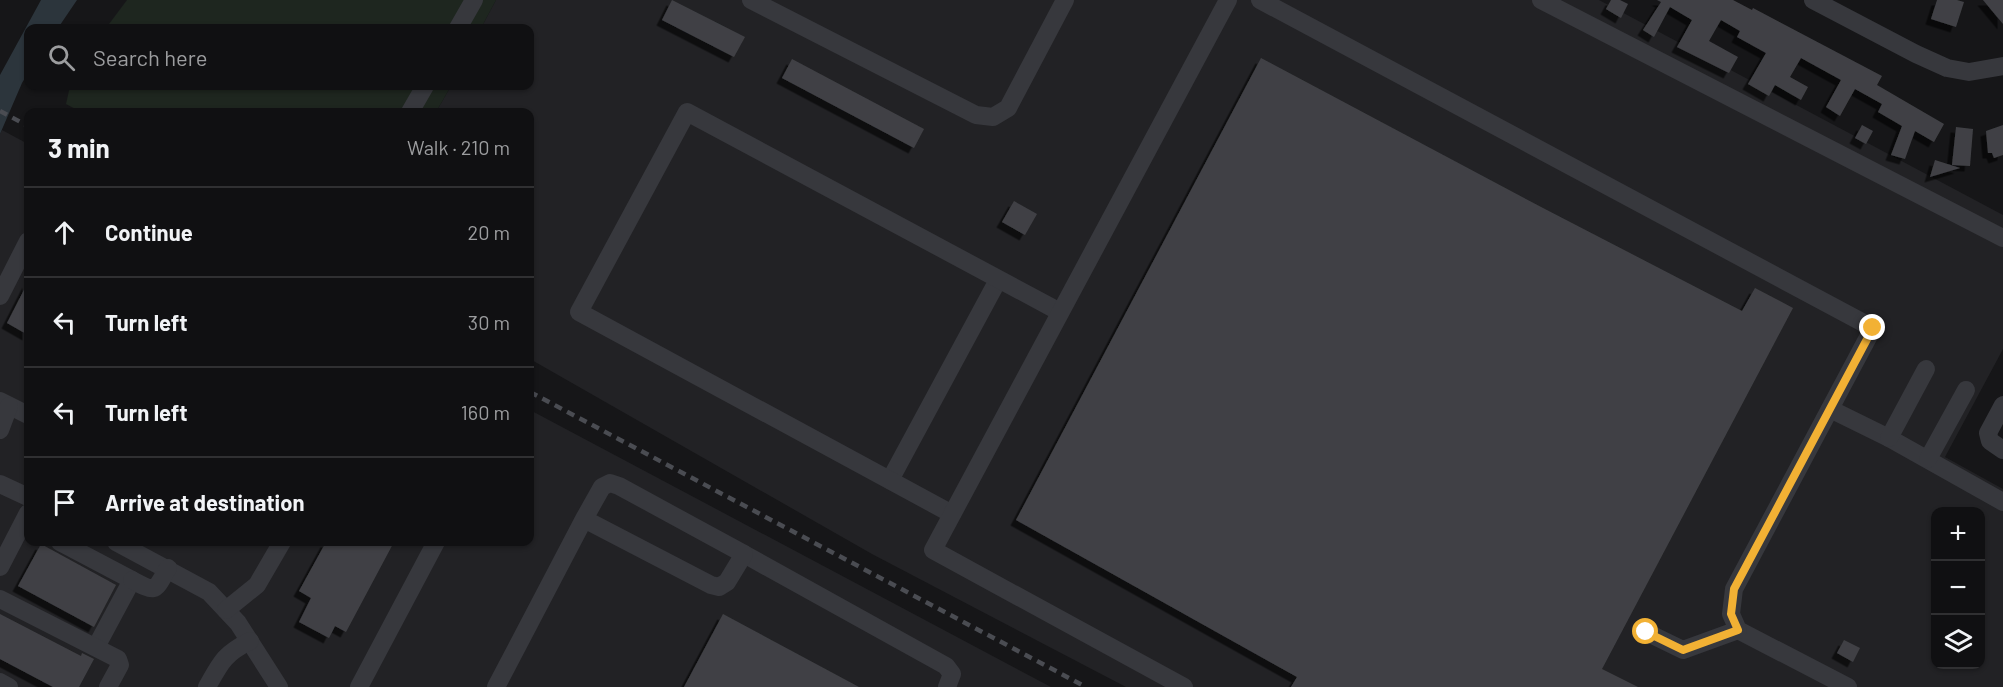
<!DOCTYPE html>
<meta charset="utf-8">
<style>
:root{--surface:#101012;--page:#19191b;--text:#f1f3f6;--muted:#9c9d9f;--line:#303032}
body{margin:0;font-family:Barlow,sans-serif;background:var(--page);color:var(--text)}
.controls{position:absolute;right:18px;bottom:18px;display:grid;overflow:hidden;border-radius:12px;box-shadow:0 2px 4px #0004}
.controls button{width:54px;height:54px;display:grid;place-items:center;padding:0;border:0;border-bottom:2px solid var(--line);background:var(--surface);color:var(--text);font:30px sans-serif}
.stop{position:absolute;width:18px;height:18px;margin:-14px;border:4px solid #f2b134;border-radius:50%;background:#fff}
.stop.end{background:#f2b134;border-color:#fff;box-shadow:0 2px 6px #0008}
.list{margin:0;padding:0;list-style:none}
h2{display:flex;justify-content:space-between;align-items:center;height:78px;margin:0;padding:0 24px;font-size:26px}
h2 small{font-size:20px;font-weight:400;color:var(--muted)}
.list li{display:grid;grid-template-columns:39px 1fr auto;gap:18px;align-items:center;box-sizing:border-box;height:90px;padding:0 24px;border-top:2px solid var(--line)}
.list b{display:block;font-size:22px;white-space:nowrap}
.list em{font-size:20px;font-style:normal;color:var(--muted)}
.icon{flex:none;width:33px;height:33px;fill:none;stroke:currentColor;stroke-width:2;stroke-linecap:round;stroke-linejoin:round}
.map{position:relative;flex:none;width:2003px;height:687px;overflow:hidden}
.search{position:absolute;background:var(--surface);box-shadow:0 2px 4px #0004;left:24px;top:24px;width:510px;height:66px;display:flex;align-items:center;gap:15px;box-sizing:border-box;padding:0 21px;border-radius:12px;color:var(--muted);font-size:22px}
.panel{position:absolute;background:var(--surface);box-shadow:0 2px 4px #0004;left:24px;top:108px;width:510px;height:438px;border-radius:12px}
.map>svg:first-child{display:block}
.built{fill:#222225;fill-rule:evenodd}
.green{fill:#1e261f}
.water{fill:#2c353c}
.building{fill:#404145;filter:url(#shadow)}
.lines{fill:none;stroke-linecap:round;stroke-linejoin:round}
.minor{stroke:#37383d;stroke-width:18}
.rail{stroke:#4a4c52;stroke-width:4.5;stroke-dasharray:8 6;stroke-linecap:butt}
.route{stroke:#f2b134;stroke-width:8}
</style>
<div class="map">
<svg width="2003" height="687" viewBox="0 0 2003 687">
<defs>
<filter id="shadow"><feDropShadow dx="-5.5" dy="5.5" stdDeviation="0" flood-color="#0009"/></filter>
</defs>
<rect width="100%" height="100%" fill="#161618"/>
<g class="built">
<path d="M496 0H1599L2003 215V349L1945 457 2003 489V687H1126L872 554 530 359V112H436L451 86H530V28H481ZM1936 512H1980V664H1936Z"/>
<path d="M2 130 28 144V542H530V410L1051 687H0V134Z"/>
</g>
<g class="green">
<path d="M127 0H496L481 28H106Z"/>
<path d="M70 86H451L436 112H81L66 104Z"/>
</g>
<path class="water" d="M41 0H77L58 28H28V73L22 83 0 134V75Z"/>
<g class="building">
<path d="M672 0 745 37 734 57 662 20Z"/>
<path d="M1611 0H1620L1628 4 1621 18 1606 9Z"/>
<path d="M1657 0H1733L1752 10 1753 8 1882 76 1877 85 1944 124 1934 142 1915 131 1905 159 1891 155 1902 126 1878 112 1882 104 1855 89 1840 116 1826 107 1841 80 1801 58 1790 77 1808 87 1801 100 1775 85 1769 96 1748 84 1766 53 1737 37 1740 31 1721 20 1709 41 1738 57 1729 73 1677 47 1692 20 1670 7 1654 37 1643 30 1661 2Z"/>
<path d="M1937 0H1957L1964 2 1956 27 1931 19Z"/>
<path d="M1983 0H2003V24Z"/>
<path d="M1261 58 1543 208 1742 311 1755 288 1793 308 1602 669 1638 687H1291L1297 677 1016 520Z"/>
<path d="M792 59 924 129 914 148 782 78Z"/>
<path d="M1862 125 1873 131 1866 144 1855 138Z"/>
<path d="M2003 125V155L1994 158 1992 153H1988L1986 131Z"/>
<path d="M1956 127 1973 129 1970 166 1952 165Z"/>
<path d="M1935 160 1960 168 1930 177Z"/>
<path d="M1014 201 1037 214 1025 235 1002 222Z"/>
<path d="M28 282V335L7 323Z"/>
<path d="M326 542H394L346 632 335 626 329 638 299 622 311 598 299 591Z"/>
<path d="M41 544 116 585 94 627 18 586Z"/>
<path d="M0 614 81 656 82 653 94 659 79 687H53L0 659Z"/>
<path d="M723 614 859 687H684Z"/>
<path d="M1844 640 1860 648 1853 662 1837 653Z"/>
</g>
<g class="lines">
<g class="minor">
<path d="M751 0 976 115 993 117 1008 108 1065 0"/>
<path d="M1260 0 1873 328 1734 589 1731 614 1738 630 1848 687"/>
<path d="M1541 0 2003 238"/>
<path d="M1813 0 1916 54 1947 68 1969 72 2003 66"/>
<path d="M458 28 474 0"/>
<path d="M410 112 425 86"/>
<path d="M0 296 28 241"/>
<path d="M0 401 28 415"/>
<path d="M2003 405 1988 433 1990 441 2003 450"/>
<path d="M1830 409 1889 438 2003 502"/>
<path d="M0 430 9 406"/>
<path d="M1889 438 1926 369"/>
<path d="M1928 459 1966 390"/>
<path d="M890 480 998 280"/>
<path d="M0 484 28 497"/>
<path d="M952 514 579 312 687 112 1060 312"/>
<path d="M60 542 132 580 96 647"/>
<path d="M116 542 209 592 238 623 279 687"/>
<path d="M744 554 946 666 952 674 947 687"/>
<path d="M0 567 28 513"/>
<path d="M132 580C157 593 154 592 168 568"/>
<path d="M0 599 118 659 120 665 108 687"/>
<path d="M226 610 257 585 282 542"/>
<path d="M1646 632 1683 650 1738 630"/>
<path d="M0 682 9 687"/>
<path d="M207 687C221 662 224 654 250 641"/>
<path d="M359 687 436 542"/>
<path d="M496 687 584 519 602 487 610 483 619 486 744 554 727 582 719 587 711 585 584 519"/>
<path d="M1184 687 933 550 1228 0"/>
</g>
<g class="rail">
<path d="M0 111 28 126"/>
<path d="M530 392 1086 687"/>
</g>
</g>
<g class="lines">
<path class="route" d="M1646 632 1683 650 1738 630 1731 614 1734 589 1873 328"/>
</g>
</svg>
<div class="controls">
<button>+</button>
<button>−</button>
<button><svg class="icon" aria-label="layers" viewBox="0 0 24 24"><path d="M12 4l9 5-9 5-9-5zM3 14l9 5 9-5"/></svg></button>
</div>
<div class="stop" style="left:1646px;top:632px"></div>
<div class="stop end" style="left:1873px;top:328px"></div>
<div class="search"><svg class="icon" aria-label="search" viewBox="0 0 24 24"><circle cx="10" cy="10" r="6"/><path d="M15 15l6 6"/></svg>Search here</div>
<section class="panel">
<h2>3 min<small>Walk · 210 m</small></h2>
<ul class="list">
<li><svg class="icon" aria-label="ahead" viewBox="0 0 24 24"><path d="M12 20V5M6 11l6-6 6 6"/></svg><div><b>Continue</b></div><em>20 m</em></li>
<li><svg class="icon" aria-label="left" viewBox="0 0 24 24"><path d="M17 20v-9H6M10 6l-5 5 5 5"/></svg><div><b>Turn left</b></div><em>30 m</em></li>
<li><svg class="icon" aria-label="left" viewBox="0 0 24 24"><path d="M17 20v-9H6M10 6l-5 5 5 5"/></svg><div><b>Turn left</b></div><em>160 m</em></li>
<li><svg class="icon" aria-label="arrive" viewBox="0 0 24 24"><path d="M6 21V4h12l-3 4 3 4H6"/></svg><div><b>Arrive at destination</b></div></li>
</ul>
</section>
</div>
